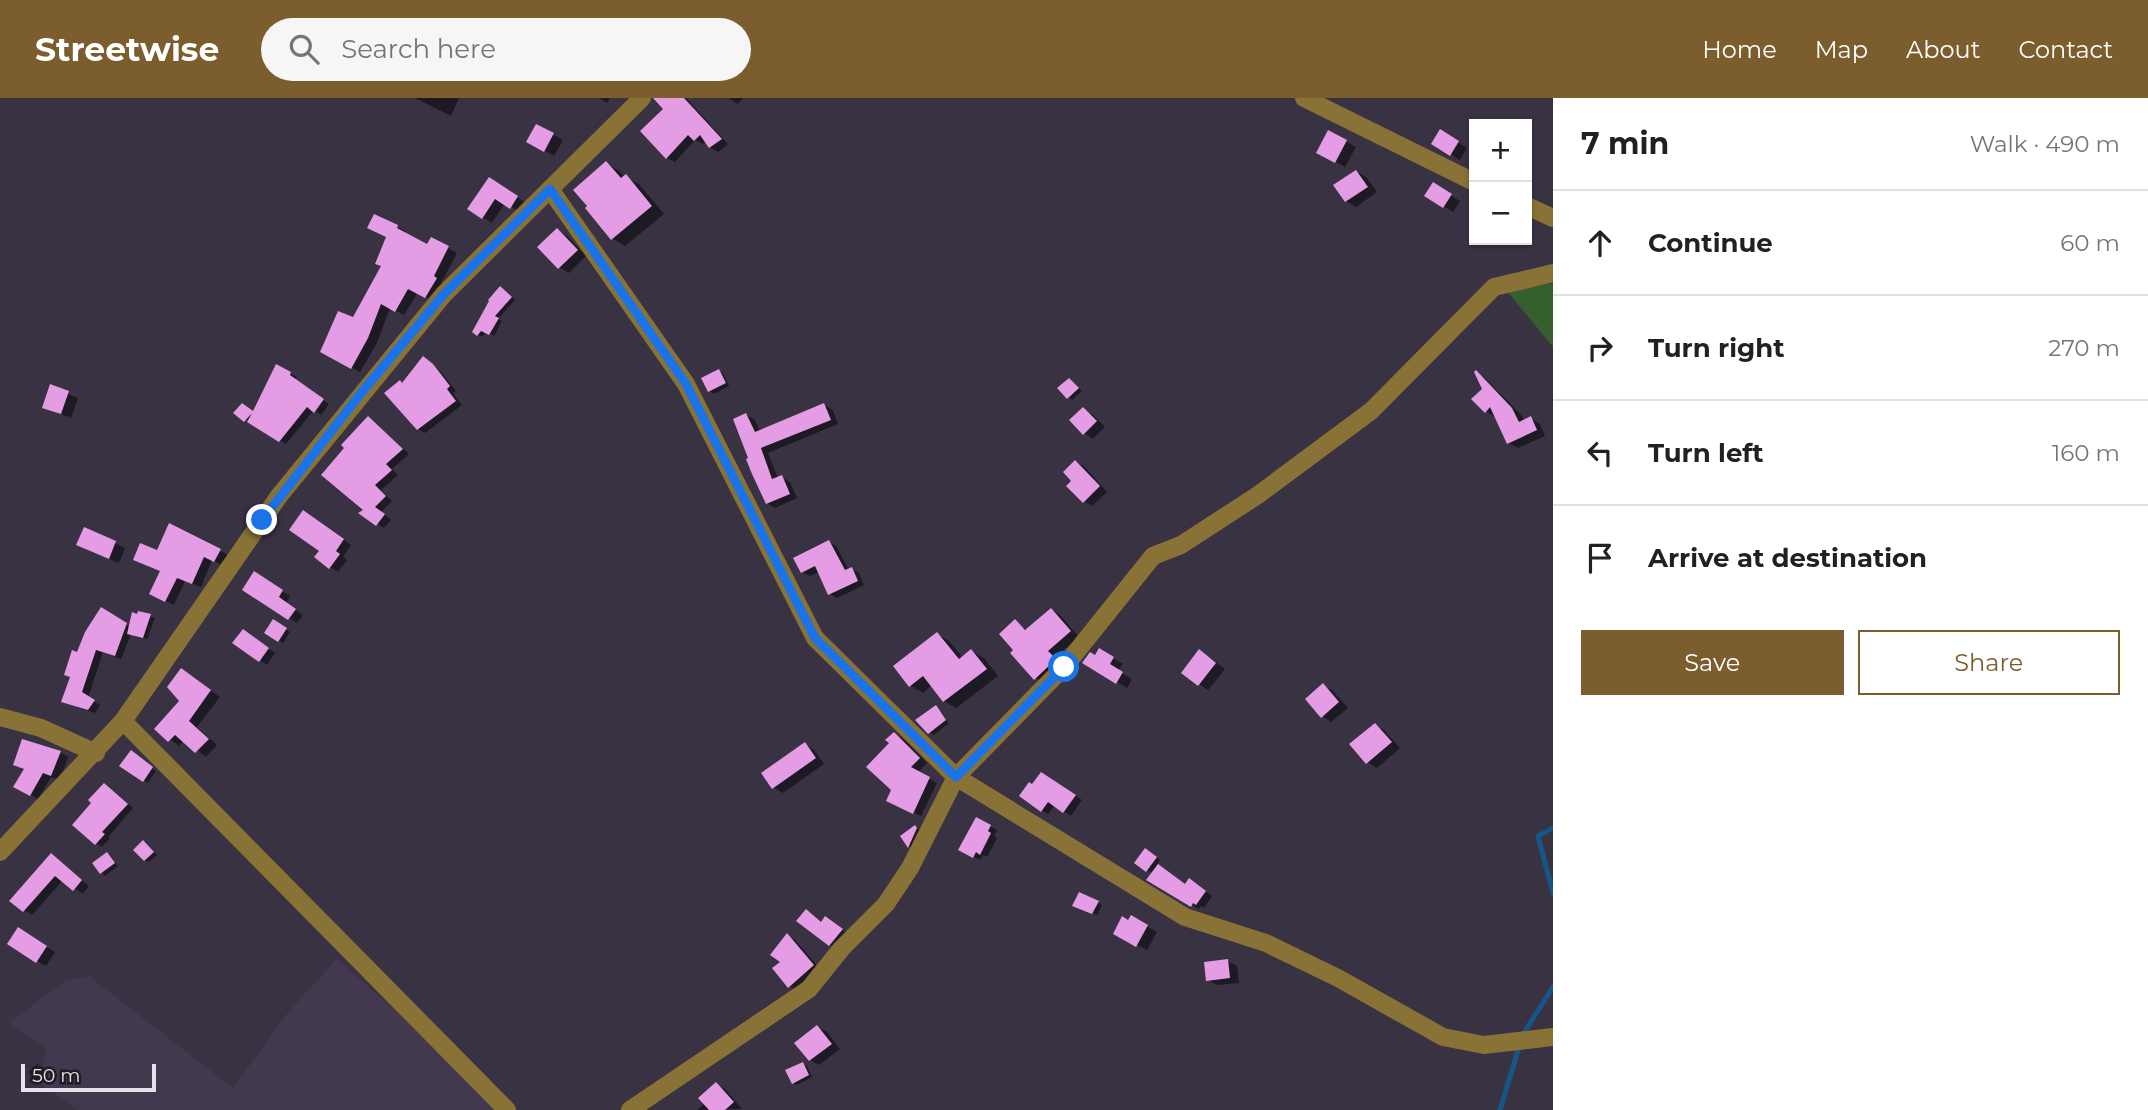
<!DOCTYPE html>
<meta charset="utf-8">
<style>
:root{--surface:#fff;--page:#f6f6f6;--text:#202124;--muted:#757577;--line:#e0e0e0;--accent:#7c5e2e}
body{margin:0;font-family:Montserrat,sans-serif;background:var(--page);color:var(--text)}
.controls{position:absolute;right:21px;top:21px;display:grid;overflow:hidden;border-radius:0px;box-shadow:0 2px 5px #0004}
.controls button{width:63px;height:63px;display:grid;place-items:center;padding:0;border:0;border-bottom:2px solid var(--line);background:var(--surface);color:var(--text);font:35px sans-serif}
.scale{position:absolute;left:21px;bottom:18px;width:135px;box-sizing:border-box;padding-left:7px;border:4px solid #e6e2ec;border-top:0;font-size:19px;line-height:24px;white-space:nowrap;color:#e6e2ec;-webkit-text-stroke:5px #1f1c23;paint-order:stroke}
.stop{position:absolute;width:21px;height:21px;margin:-16px;border:5px solid #1a73e8;border-radius:50%;background:#fff}
.stop.end{background:#1a73e8;border-color:#fff;box-shadow:0 2px 7px #0008}
.list{margin:0;padding:0;list-style:none}
h2{display:flex;justify-content:space-between;align-items:center;height:91px;margin:0;padding:0 28px;font-size:30px}
h2 small{font-size:23px;font-weight:400;color:var(--muted)}
.list li{display:grid;grid-template-columns:46px 1fr auto;gap:21px;align-items:center;box-sizing:border-box;height:105px;padding:0 28px;border-top:2px solid var(--line)}
.list b{display:block;font-size:26px;white-space:nowrap}
.list em{font-size:23px;font-style:normal;color:var(--muted)}
.actions{display:flex;gap:14px;padding:21px 28px}
.actions a{flex:1;padding:16px 0;border:2px solid var(--accent);border-radius:0px;text-align:center;font-size:24px;color:var(--accent)}
.actions .main{background:var(--accent);color:#fff}
.icon{flex:none;width:38px;height:38px;fill:none;stroke:currentColor;stroke-width:2;stroke-linecap:round;stroke-linejoin:round}
.map{position:relative;flex:none;width:1553px;height:1012px;overflow:hidden}
header{display:flex;align-items:center;gap:42px;box-sizing:border-box;height:98px;padding:0 35px;background:var(--accent);color:#fff}
header strong{font-size:33px}
nav{display:flex;gap:38px;margin-inline-start:auto;font-size:24px}
.search{width:490px;height:63px;background:var(--page);display:flex;align-items:center;gap:18px;box-sizing:border-box;padding:0 24px;border-radius:38px;color:var(--muted);font-size:26px}
main{display:flex}
aside{flex:1;background:var(--surface)}
.map>svg:first-child{display:block}
.built{fill:#43394f}
.green{fill:#355f2e}
.shadow{fill:#0007}
.lines{fill:none;stroke-linecap:round;stroke-linejoin:round}
.stream{stroke:#165686;stroke-width:5}
.building{fill:#e49de5}
.minor{stroke:#887236;stroke-width:18}
.route{stroke:#1a73e8;stroke-width:9}
</style>
<header>
<strong>Streetwise</strong>
<div class="search"><svg class="icon" aria-label="search" viewBox="0 0 24 24"><circle cx="10" cy="10" r="6"/><path d="M15 15l6 6"/></svg>Search here</div>
<nav><a>Home</a><a>Map</a><a>About</a><a>Contact</a></nav>
</header>
<main>
<div class="map">
<svg width="1553" height="1012" viewBox="0 0 1553 1012">
<rect width="100%" height="100%" fill="#393242"/>
<path class="built" d="M337 861 433 945 498 1012H78L38 984 47 950 9 925 66 882 89 878 233 990 289 913Z"/>
<path class="green" d="M1553 185V249L1507 193Z"/>
<g class="shadow">
<path d="M415 0H459L451 18Z"/>
<path d="M599 0H610L607 5Z"/>
<path d="M667 0H686L728 46 718 54 710 49 706 43 703 46 695 42 675 64 667 60 643 33 666 11Z"/>
<path d="M728 0H743L738 6Z"/>
<path d="M537 28 563 42 554 58 529 44Z"/>
<path d="M1329 34 1356 49 1345 69 1319 54Z"/>
<path d="M1441 34 1467 50 1460 62 1434 45Z"/>
<path d="M606 65 619 73 625 79 639 86 664 116 625 148 612 140Z"/>
<path d="M1357 74 1366 79 1377 94 1356 109 1346 103 1336 88Z"/>
<path d="M499 87 526 105 520 114 505 105 492 125 469 111Z"/>
<path d="M1434 87 1460 103 1453 114 1443 108Z"/>
<path d="M397 129 406 133 404 136 428 148 448 150 457 155 441 185 445 186 434 204 418 194 404 217 390 210 377 245 360 274 322 253 354 222 383 168Z"/>
<path d="M557 132 567 138 586 158 569 175 559 169Z"/>
<path d="M505 193 515 202 498 221 502 223 494 238 487 234 482 239 474 234Z"/>
<path d="M430 265 440 273 456 293 453 295 462 307 425 335 418 331 400 284 403 286Z"/>
<path d="M277 269 297 279 295 281 329 306 321 317 314 312 286 346 236 315H254Z"/>
<path d="M719 273 723 275 729 288 714 296 710 293 703 281Z"/>
<path d="M1477 275 1485 280 1522 318 1524 323 1530 320 1540 326 1545 338 1518 350 1508 345 1495 319 1486 313 1484 291Z"/>
<path d="M1070 282 1082 293 1072 302 1068 299Z"/>
<path d="M51 289 78 300 71 320 44 309Z"/>
<path d="M824 307 833 312 838 326 768 355 778 380 781 379 790 384 797 400 775 410 767 405 746 317 755 322 760 334Z"/>
<path d="M1083 311 1093 317 1105 329 1093 341 1084 335Z"/>
<path d="M369 320 409 356 392 371 398 377 381 392 392 403 381 414 391 422 384 430 377 426 366 413 346 350Z"/>
<path d="M1075 364 1084 368 1107 394 1092 408 1084 403 1074 383Z"/>
<path d="M311 419 351 447 343 459 347 462 338 474 330 469 321 453Z"/>
<path d="M170 427 228 457 222 467 212 462 201 489 185 483 174 507 159 500 161 473 158 454Z"/>
<path d="M85 431 125 450 119 465 87 452Z"/>
<path d="M829 444 836 448 849 472 852 471 859 475 864 487 837 500 829 495 819 474 810 478 802 474Z"/>
<path d="M254 476 290 498 286 505 303 517 297 525 244 492Z"/>
<path d="M101 511 130 529 139 515 155 520 147 541 131 536 121 561 103 554 88 600 100 607 95 615 69 606 78 556Z"/>
<path d="M1052 512 1060 517 1079 539 1056 558 1063 567 1044 585 1036 580 1015 524 1027 532Z"/>
<path d="M274 523 290 534 283 545 267 535Z"/>
<path d="M937 536 949 543 963 560 971 553 984 560 998 578 956 610 944 603 932 587 923 595 911 588Z"/>
<path d="M250 537 275 555 267 567 235 545Z"/>
<path d="M1099 552 1123 566 1118 573 1132 581 1127 590 1085 564 1095 559Z"/>
<path d="M1200 553 1225 571 1208 592 1199 586Z"/>
<path d="M190 578 220 599 197 629 217 647 206 659 184 642 179 648 156 631 182 603Z"/>
<path d="M1323 587 1333 593 1348 610 1331 624 1322 618Z"/>
<path d="M936 609 949 625 934 637 929 634Z"/>
<path d="M1375 627 1384 632 1400 650 1377 670 1367 664Z"/>
<path d="M894 636 902 640 927 665 917 675 937 685 921 718 896 706 891 645Z"/>
<path d="M805 646 814 652 824 666 783 695 773 689Z"/>
<path d="M60 654 68 659 60 682 51 679 38 701 16 688 25 672 15 667Z"/>
<path d="M135 656 156 673 148 685 122 668Z"/>
<path d="M1042 677 1082 702 1071 718 1055 707 1048 716 1042 713 1033 688Z"/>
<path d="M105 687 133 710 108 739 110 740 102 749 96 745 93 705Z"/>
<path d="M976 721 997 732 994 738 997 740 987 759 983 757 980 762 960 751Z"/>
<path d="M915 729 920 732 912 750 909 748Z"/>
<path d="M144 744 157 757 149 764 145 762Z"/>
<path d="M1150 755 1160 762 1157 767 1186 788 1196 787 1212 798 1204 810 1201 808 1199 811 1148 781 1153 775 1147 772Z"/>
<path d="M107 756 118 768 105 778 94 765Z"/>
<path d="M52 757 89 788 83 796 63 782 32 817 24 812Z"/>
<path d="M1098 804 1102 807 1097 817 1079 809Z"/>
<path d="M806 813 822 825 833 824 849 837 837 851 830 847Z"/>
<path d="M1132 820 1157 834 1147 852 1115 835Z"/>
<path d="M28 837 55 854 46 868 37 863Z"/>
<path d="M787 837 795 842 821 872 797 893 789 888 782 863Z"/>
<path d="M1228 863 1237 868 1239 885 1217 887 1208 882Z"/>
<path d="M817 929 827 934 840 951 819 967 810 962Z"/>
<path d="M803 966 807 968 812 979 797 987 793 984Z"/>
<path d="M716 986 726 992 742 1011 697 1012 705 1005Z"/>
</g>
<g class="lines">
<g class="stream">
<path d="M1553 730 1538 738 1553 795"/>
<path d="M1523 936 1553 889"/>
<path d="M1500 1012 1519 949"/>
</g>
</g>
<g class="building">
<path d="M653 0H684L722 41 709 50 700 37 694 43 688 37 666 61 640 33 663 11Z"/>
<path d="M536 26 554 35 544 54 526 44Z"/>
<path d="M1440 31 1459 43 1450 58 1431 46Z"/>
<path d="M1328 32 1347 42 1335 65 1316 55Z"/>
<path d="M606 63 621 80 626 76 652 108 611 142 585 110 587 108 573 92Z"/>
<path d="M1356 72 1368 89 1345 104 1333 87Z"/>
<path d="M489 79 518 98 510 111 495 101 482 121 467 111Z"/>
<path d="M1433 84 1452 96 1443 110 1424 98Z"/>
<path d="M374 116 398 127 397 130 427 146 431 139 449 148 434 178 437 180 425 200 408 191 395 214 381 206 368 240 351 271 320 254 338 213 353 219 381 168 375 166 386 139 367 130Z"/>
<path d="M557 130 578 152 558 171 537 149Z"/>
<path d="M500 188 512 199 495 218 499 220 489 237 481 233 477 238 472 234 489 203 488 202Z"/>
<path d="M423 258 433 266 450 288 447 291 456 303 417 332 384 295 400 282 402 285Z"/>
<path d="M276 266 291 274 290 277 324 301 314 315 307 309 279 344 247 324 252 315 244 324 233 315 242 305 253 313Z"/>
<path d="M719 271 726 285 708 294 701 280Z"/>
<path d="M1476 272 1512 310 1519 324 1531 318 1537 332 1507 346 1490 309 1485 315 1471 301 1482 291 1474 274Z"/>
<path d="M1069 280 1079 290 1067 301 1057 290Z"/>
<path d="M50 286 69 293 61 316 42 310Z"/>
<path d="M824 305 831 322 761 350 772 381 782 377 790 396 766 406 752 376 746 361 748 360 733 321 746 315 755 334Z"/>
<path d="M1083 309 1097 323 1083 337 1069 322Z"/>
<path d="M368 318 403 351 386 366 392 372 375 387 386 398 375 409 385 416 376 428 358 415 363 412 321 377 344 350 341 347Z"/>
<path d="M1075 362 1100 388 1083 405 1066 388 1071 383 1063 374Z"/>
<path d="M303 412 344 441 336 453 340 456 329 471 314 459 319 453 289 432Z"/>
<path d="M169 425 221 451 214 464 204 459 192 486 177 480 165 504 149 496 160 473 133 462 140 445 157 452Z"/>
<path d="M84 429 116 443 109 461 76 447Z"/>
<path d="M829 442 845 472 852 469 858 483 828 497 815 468 801 475 793 460Z"/>
<path d="M254 473 283 492 279 499 296 511 288 522 242 492Z"/>
<path d="M101 509 127 525 115 558 96 552 82 594 95 602 88 612 61 604 70 579 64 577 72 552 77 554 85 534Z"/>
<path d="M1051 510 1071 533 1048 553 1056 561 1034 582 1010 555 1013 552 999 536 1015 521 1025 532Z"/>
<path d="M138 513 151 516 143 540 127 536 132 514 137 516Z"/>
<path d="M273 521 287 530 278 544 264 535Z"/>
<path d="M243 531 269 550 259 564 232 545Z"/>
<path d="M937 534 959 561 971 551 987 571 943 604 923 578 909 589 893 568Z"/>
<path d="M1099 550 1114 559 1110 566 1123 574 1116 586 1082 565 1090 554 1095 557Z"/>
<path d="M1199 551 1216 565 1198 588 1181 575Z"/>
<path d="M181 570 211 592 189 623 209 641 195 655 175 637 168 644 154 631 179 603 167 589Z"/>
<path d="M1323 585 1339 604 1321 620 1305 601Z"/>
<path d="M936 607 946 622 928 636 915 622Z"/>
<path d="M1375 625 1392 644 1366 666 1349 646Z"/>
<path d="M894 634 920 660 911 669 930 679 913 716 886 703 891 692 866 669 889 645 885 642Z"/>
<path d="M22 641 61 653 51 678 43 675 30 698 13 689 24 671 13 667Z"/>
<path d="M805 644 816 660 772 691 761 675Z"/>
<path d="M131 652 153 669 143 684 119 668Z"/>
<path d="M1041 674 1076 697 1063 715 1048 704 1041 714 1019 698 1029 684 1032 686Z"/>
<path d="M104 685 128 706 102 734 105 736 95 747 72 727 91 705 88 702Z"/>
<path d="M976 719 991 727 988 733 991 735 980 757 976 754 973 760 958 752Z"/>
<path d="M915 727 917 730 908 750 900 738Z"/>
<path d="M143 742 154 754 144 763 133 752Z"/>
<path d="M1145 750 1157 759 1146 774 1134 765Z"/>
<path d="M107 754 115 765 100 776 92 765Z"/>
<path d="M51 755 82 782 73 793 55 778 23 814 9 803Z"/>
<path d="M1158 766 1185 786 1189 780 1206 793 1196 807 1193 805 1191 809 1146 782Z"/>
<path d="M1079 794 1099 803 1092 816 1072 808Z"/>
<path d="M806 811 821 824 825 818 843 831 829 848 796 823Z"/>
<path d="M1131 817 1148 827 1136 849 1113 836 1122 818 1128 822Z"/>
<path d="M18 829 47 848 36 865 7 846Z"/>
<path d="M787 835 814 867 788 890 772 870 780 864 770 857Z"/>
<path d="M1228 861 1230 880 1206 883 1204 864Z"/>
<path d="M817 927 832 946 809 963 794 945Z"/>
<path d="M803 964 809 977 792 986 785 972Z"/>
<path d="M716 984 734 1004 725 1012H709L698 1000Z"/>
</g>
<g class="lines">
<g class="minor">
<path d="M1304 0 1474 84"/>
<path d="M550 91 686 286 815 540 956 679 1185 819 1266 845 1338 880 1443 939 1484 947 1553 939"/>
<path d="M1527 108 1553 120"/>
<path d="M0 619 41 630 96 655"/>
<path d="M123 623 507 1012"/>
<path d="M0 754 123 623 279 398 444 196 642 0"/>
<path d="M630 1012 809 891 842 850 886 806 910 770 956 679 1064 569 1153 458 1181 447 1258 397 1371 313 1494 189 1553 175"/>
</g>
</g>
<g class="lines">
<path class="route" d="M262 422 362 294 444 196 550 91 686 286 815 540 956 679 1064 569"/>
</g>
</svg>
<div class="controls">
<button>+</button>
<button>−</button>
</div>
<div class="scale">50 m</div>
<div class="stop" style="left:1064px;top:569px"></div>
<div class="stop end" style="left:262px;top:422px"></div>
</div>
<aside>
<h2>7 min<small>Walk · 490 m</small></h2>
<ul class="list">
<li><svg class="icon" aria-label="ahead" viewBox="0 0 24 24"><path d="M12 20V5M6 11l6-6 6 6"/></svg><div><b>Continue</b></div><em>60 m</em></li>
<li><svg class="icon" aria-label="right" viewBox="0 0 24 24"><path d="M7 20v-9h11M14 6l5 5-5 5"/></svg><div><b>Turn right</b></div><em>270 m</em></li>
<li><svg class="icon" aria-label="left" viewBox="0 0 24 24"><path d="M17 20v-9H6M10 6l-5 5 5 5"/></svg><div><b>Turn left</b></div><em>160 m</em></li>
<li><svg class="icon" aria-label="arrive" viewBox="0 0 24 24"><path d="M6 21V4h12l-3 4 3 4H6"/></svg><div><b>Arrive at destination</b></div></li>
</ul>
<div class="actions"><a class="main">Save</a><a>Share</a></div>
</aside>
</main>
